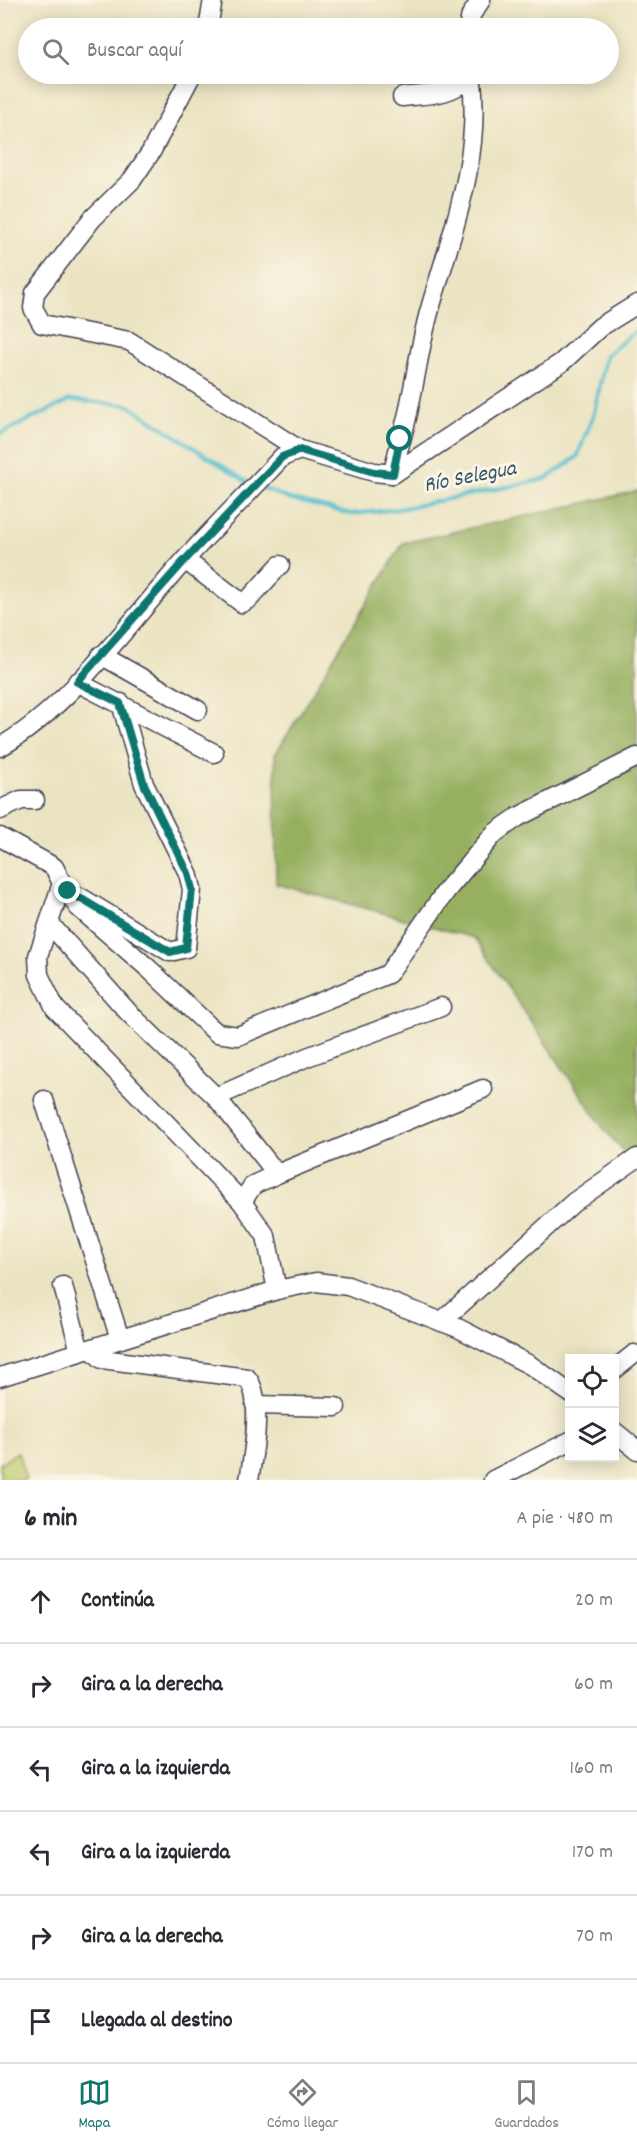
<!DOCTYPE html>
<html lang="es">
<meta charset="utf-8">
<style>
:root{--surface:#fff;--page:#f2f2f3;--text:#2b2b33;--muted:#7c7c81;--line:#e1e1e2;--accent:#0f766e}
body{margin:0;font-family:Dekko,sans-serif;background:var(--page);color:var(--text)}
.controls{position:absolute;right:18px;bottom:18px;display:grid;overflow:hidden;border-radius:0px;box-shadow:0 3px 15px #0003}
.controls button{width:54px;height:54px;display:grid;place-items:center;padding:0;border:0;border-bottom:2px solid var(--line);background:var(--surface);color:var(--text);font:30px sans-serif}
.stop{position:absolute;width:18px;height:18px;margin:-14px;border:4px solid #0f766e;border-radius:50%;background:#fff}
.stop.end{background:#0f766e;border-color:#fff;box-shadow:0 2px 6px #0008}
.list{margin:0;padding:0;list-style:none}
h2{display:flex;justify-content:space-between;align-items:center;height:78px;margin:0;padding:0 24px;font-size:26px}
h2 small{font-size:20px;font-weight:400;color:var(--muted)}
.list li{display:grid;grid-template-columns:39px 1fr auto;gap:18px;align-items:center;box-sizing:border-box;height:84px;padding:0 24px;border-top:2px solid var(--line)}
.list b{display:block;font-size:22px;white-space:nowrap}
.list em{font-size:20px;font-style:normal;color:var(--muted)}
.icon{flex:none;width:33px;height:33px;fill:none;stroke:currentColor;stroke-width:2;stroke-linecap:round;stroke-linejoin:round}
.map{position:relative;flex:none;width:637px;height:1480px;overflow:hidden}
.search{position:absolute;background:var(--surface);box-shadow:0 3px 15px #0003;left:18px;right:18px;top:18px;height:66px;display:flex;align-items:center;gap:15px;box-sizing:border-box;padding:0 21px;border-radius:33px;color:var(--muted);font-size:22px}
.sheet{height:582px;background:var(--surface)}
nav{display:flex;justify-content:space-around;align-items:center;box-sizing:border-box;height:84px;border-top:2px solid var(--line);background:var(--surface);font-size:16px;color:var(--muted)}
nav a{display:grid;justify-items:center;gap:3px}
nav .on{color:var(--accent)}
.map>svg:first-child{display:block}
.green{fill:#bdcc6e;stroke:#707754;stroke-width:1.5}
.forest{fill:#96b061;stroke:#5c694e;stroke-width:1.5}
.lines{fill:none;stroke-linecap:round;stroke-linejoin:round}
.stream{stroke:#52bdce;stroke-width:4}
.minor-casing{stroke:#403f4f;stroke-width:21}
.minor{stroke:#fff;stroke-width:18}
.route{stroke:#0f766e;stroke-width:8}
.labels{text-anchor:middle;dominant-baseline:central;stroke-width:6;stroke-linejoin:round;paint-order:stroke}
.water-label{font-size:22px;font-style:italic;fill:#33586e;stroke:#fcf5e5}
</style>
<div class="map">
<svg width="637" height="1480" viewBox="0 0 637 1480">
<rect width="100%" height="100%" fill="#fcf5e5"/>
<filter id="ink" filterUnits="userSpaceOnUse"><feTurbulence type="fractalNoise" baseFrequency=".0167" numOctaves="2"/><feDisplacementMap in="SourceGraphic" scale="12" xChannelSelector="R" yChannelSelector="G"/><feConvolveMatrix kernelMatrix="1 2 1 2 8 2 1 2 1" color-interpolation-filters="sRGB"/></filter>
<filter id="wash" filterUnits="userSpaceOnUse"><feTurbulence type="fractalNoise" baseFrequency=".008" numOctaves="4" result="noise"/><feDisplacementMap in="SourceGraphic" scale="24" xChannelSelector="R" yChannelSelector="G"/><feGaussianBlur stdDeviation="1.35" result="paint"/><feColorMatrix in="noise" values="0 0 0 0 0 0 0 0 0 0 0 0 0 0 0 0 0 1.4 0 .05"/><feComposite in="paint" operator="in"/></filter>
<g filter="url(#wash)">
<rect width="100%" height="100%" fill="#ebe4c3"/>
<path class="green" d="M18 1452 26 1480H0V1464Z"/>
<path class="forest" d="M637 491V1168L604 1129 474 938 276 884 275 755 403 543Z"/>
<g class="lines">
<g class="stream">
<path d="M0 434 70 400 128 405 250 484"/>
<path d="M260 487 289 499 351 514 399 509 546 479 577 457 594 413 606 355 637 330"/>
</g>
</g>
</g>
<g filter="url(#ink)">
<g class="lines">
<g class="minor-casing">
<g id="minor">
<path d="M208 28 213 0"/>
<path d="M468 28 471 15 481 0"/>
<path d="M192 74 151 152 132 180 92 219 35 293 33 308 42 324 129 341 300 450"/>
<path d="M402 97C431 94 447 96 472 77"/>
<path d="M393 474 561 363 600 327 637 304"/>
<path d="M185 560 242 603 249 599 280 565"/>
<path d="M101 655 198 710"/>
<path d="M77 682 214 753"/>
<path d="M0 747C65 711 127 626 176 570 210 531 247 495 282 457L300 450 374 472 393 474C397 449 406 427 410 403 417 371 421 340 430 309 452 232 483 155 471 74"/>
<path d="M0 810 21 800H35"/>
<path d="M0 837 54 867 62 883 38 956 39 975 55 1008 242 1202 266 1236 277 1290"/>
<path d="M62 883 78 907 149 969 209 1026 217 1033 238 1036 388 974 446 891 495 833 518 817 637 757"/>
<path d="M80 897 170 952 186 948 192 889 188 873 144 784 121 703"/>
<path d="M49 923 129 1013 216 1097 277 1174"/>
<path d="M216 1097 307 1057 441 1007"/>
<path d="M44 1100 120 1339"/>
<path d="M242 1202 253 1185 277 1174 483 1089"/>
<path d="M63 1286 80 1352"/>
<path d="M441 1322 574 1202 637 1158"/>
<path d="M91 1349 102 1359 247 1378C264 1398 253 1456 249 1480"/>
<path d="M614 1370 634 1354"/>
<path d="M0 1377 277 1290 316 1282 348 1286 458 1328 530 1365 570 1393"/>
<path d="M255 1405 336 1407"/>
<path d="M614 1431 637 1450"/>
<path d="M493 1480 570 1441"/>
</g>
</g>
<use href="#minor" class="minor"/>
</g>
</g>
<g class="lines" filter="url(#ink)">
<path class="route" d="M68 891 170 952 186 948 192 889 188 873 144 784 120 703 77 682 185 560 282 457 300 450 374 472 393 474 400 439"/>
</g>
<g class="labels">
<g class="water-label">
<text transform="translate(470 478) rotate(-11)">Río Selegua</text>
</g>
</g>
</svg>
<div class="controls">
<button><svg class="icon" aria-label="locate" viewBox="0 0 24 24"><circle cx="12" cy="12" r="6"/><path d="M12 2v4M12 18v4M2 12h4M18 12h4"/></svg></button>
<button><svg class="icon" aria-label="layers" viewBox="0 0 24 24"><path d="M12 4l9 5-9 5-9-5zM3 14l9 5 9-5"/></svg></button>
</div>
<div class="stop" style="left:400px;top:439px"></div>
<div class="stop end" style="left:68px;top:891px"></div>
<div class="search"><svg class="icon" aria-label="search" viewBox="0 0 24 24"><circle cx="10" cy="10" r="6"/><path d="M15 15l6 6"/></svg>Buscar aquí</div>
</div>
<section class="sheet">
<h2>6 min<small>A pie · 480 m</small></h2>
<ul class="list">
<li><svg class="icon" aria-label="ahead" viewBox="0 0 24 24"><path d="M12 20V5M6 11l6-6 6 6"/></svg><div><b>Continúa</b></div><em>20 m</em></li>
<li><svg class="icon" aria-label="right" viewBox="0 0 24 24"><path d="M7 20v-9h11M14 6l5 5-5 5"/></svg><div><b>Gira a la derecha</b></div><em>60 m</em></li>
<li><svg class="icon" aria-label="left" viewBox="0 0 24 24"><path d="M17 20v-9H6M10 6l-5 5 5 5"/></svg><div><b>Gira a la izquierda</b></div><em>160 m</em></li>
<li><svg class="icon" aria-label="left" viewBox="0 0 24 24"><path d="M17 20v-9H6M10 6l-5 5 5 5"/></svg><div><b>Gira a la izquierda</b></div><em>170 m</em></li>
<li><svg class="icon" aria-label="right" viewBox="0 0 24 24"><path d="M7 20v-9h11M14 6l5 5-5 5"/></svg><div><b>Gira a la derecha</b></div><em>70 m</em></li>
<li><svg class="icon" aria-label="arrive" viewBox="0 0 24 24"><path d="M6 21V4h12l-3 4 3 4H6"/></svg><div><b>Llegada al destino</b></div></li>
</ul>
</section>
<nav>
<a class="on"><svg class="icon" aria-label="map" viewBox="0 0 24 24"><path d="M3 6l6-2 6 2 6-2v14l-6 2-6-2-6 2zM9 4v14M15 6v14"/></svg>Mapa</a>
<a><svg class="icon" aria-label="directions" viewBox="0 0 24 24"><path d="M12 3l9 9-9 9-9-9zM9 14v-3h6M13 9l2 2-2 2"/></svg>Cómo llegar</a>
<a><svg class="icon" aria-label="saved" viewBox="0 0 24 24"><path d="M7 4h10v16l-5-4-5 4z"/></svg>Guardados</a>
</nav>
